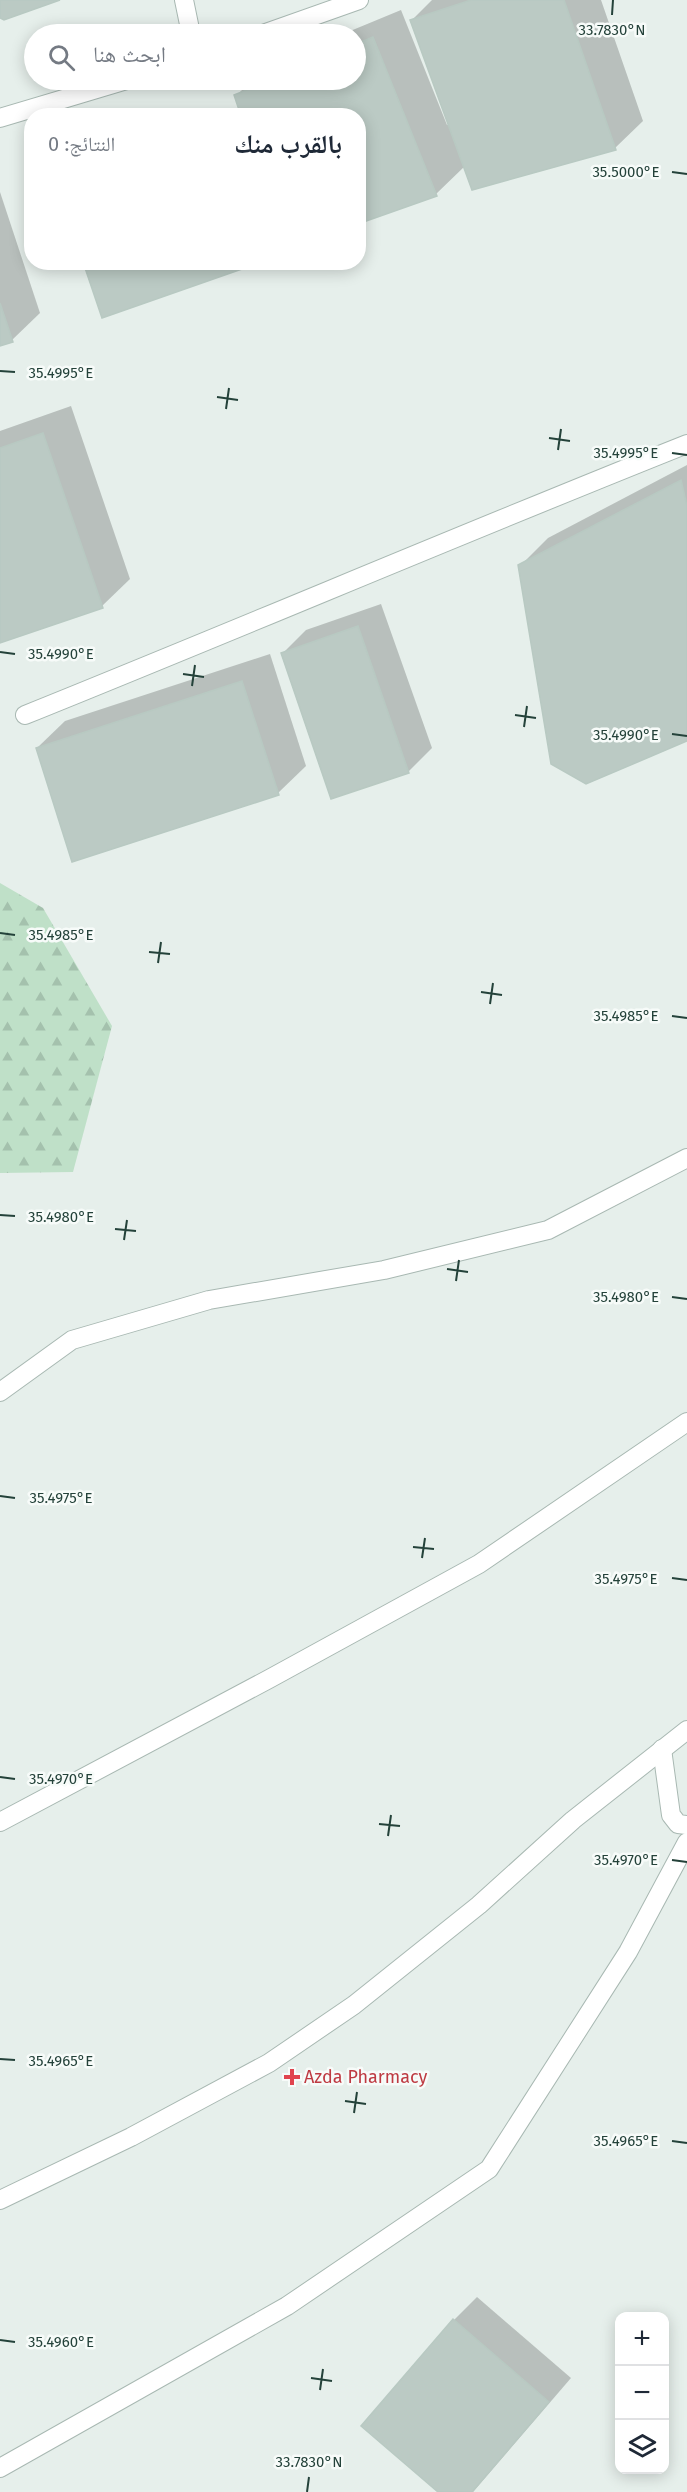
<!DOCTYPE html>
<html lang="ar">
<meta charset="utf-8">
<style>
:root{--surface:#fff;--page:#f6f6f7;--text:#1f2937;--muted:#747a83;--line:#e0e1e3}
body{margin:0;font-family:"Fira Sans","Noto Naskh Arabic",sans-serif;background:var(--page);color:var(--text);direction:rtl}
.controls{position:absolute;right:18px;bottom:18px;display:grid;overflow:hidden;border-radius:12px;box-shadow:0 3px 15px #0003}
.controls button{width:54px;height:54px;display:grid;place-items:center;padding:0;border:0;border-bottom:2px solid var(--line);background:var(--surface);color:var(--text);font:30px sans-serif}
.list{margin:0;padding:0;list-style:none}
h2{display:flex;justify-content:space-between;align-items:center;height:78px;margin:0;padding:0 24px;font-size:26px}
h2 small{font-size:20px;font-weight:400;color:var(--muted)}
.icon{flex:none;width:33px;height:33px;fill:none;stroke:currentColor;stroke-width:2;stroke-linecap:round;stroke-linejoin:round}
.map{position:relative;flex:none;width:687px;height:2492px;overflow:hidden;direction:ltr}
.search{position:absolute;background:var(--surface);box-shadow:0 3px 15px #0003;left:24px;top:24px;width:342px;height:66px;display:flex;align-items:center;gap:15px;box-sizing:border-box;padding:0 21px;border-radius:33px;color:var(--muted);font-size:22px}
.panel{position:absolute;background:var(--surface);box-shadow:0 3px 15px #0003;left:24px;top:108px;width:342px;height:162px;border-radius:24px;direction:rtl}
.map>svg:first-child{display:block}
.forest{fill:url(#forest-firs)}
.shadow{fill:#0003}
.building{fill:#bbcac4;stroke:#b8c9c2;stroke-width:1.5}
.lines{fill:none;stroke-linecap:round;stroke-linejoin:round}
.minor-casing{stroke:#a8b8b2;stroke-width:20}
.minor{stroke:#fff;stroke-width:18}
.ticks{fill:none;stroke:#24423a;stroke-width:2}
.health-dot{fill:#e0444e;stroke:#f7fbf9;stroke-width:2}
.labels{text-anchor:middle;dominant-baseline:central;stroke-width:5;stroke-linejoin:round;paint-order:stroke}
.health-label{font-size:18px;fill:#be3a42;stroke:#f7fbf9;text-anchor:start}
.ticks-label{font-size:15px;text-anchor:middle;fill:#24423a;stroke:#f7fbf9;stroke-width:5;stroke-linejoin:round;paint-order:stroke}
</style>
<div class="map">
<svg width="687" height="2492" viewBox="0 0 687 2492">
<defs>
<pattern id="forest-firs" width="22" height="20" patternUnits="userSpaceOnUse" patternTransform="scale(1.5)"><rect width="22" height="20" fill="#bfe0c8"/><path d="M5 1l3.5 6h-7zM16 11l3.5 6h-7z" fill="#a4c1ad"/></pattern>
</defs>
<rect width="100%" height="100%" fill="#e6efeb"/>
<path class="forest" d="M0 883 43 908 112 1026 73 1172 0 1173Z"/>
<g class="shadow">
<path d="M432 0H601L643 121 615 148 465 166 436 194 358 116 236 96 252 80H356V34H343L401 10 447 125 450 124 412 20Z"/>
<path d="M0 192 40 313 12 340 0 344Z"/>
<path d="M71 406 130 579 102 606 0 642V431Z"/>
<path d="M687 465V740L520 566 548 538Z"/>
<path d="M381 604 432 748 409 771 332 798 282 654 306 630Z"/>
<path d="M270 654 306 766 278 793 37 748 65 721Z"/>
<path d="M477 2297 571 2378 473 2492H440L454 2320Z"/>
</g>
<g class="building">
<path d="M0 0H60L4 20 0 18Z"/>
<path d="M471 0H564L616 150 472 190 410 20Z"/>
<path d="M373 37 437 196 358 224V116H241L234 95 272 80H356V44Z"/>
<path d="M83 262H240L242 269 102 318Z"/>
<path d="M0 303 13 342 0 346Z"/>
<path d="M43 433 103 608 0 643V448Z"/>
<path d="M681 480 687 506V741L586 784 551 764 518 565Z"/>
<path d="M358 626 409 773 331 799 281 653Z"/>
<path d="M242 681 279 795 72 862 36 748Z"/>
<path d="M453 2319 549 2402 472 2492H438L361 2426Z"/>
</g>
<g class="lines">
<g class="minor-casing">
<g id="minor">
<path d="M184 0 191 34"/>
<path d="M263 34 359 0"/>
<path d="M0 118 127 80"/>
<path d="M25 715C246 626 466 532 687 444"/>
<path d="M0 1392 72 1340 209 1300 384 1270 548 1230 687 1158"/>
<path d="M662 1749 671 1815 678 1824 687 1825"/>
<path d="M0 1822 269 1679 479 1564 687 1422"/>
<path d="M0 2200 131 2137 269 2063 354 2005 479 1905 573 1820 687 1730"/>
<path d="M0 2468 287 2306 489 2169 628 1952 687 1842"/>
</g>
</g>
<use href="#minor" class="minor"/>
</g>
<path class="ticks" d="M612 15 613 0M672 172 687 174M0 371 15 372M217 397 238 400M226 409 229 388M549 438 570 441M558 450 561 429M672 453 687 455M0 652 15 654M183 674 204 677M192 686 195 665M515 715 536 718M524 727 527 706M672 734 687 736M0 933 15 935M149 952 170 954M158 963 161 942M481 992 502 995M490 1004 493 983M672 1016 687 1018M0 1215 15 1216M115 1229 136 1231M124 1240 127 1220M447 1269 468 1272M456 1281 459 1260M672 1297 687 1299M0 1496 15 1498M413 1547 434 1549M422 1558 425 1538M672 1578 687 1580M0 1777 15 1779M379 1824 400 1826M388 1836 391 1815M672 1860 687 1862M0 2059 15 2060M345 2101 366 2104M354 2113 357 2092M672 2141 687 2143M0 2340 15 2342M311 2378 332 2381M320 2390 323 2369M307 2492 309 2477"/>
<path class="health-dot" d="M289 2068h6v6h6v6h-6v6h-6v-6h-6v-6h6z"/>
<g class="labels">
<g class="health-label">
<text x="304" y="2077">Azda Pharmacy</text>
</g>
</g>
<g class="ticks-label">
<text x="612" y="35">33.7830°N</text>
<text x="626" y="177">35.5000°E</text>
<text x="61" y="378">35.4995°E</text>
<text x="626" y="458">35.4995°E</text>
<text x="61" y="659">35.4990°E</text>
<text x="626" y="740">35.4990°E</text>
<text x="61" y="940">35.4985°E</text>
<text x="626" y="1021">35.4985°E</text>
<text x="61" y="1222">35.4980°E</text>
<text x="626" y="1302">35.4980°E</text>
<text x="61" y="1503">35.4975°E</text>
<text x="626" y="1584">35.4975°E</text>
<text x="61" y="1784">35.4970°E</text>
<text x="626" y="1865">35.4970°E</text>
<text x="61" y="2066">35.4965°E</text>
<text x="626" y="2146">35.4965°E</text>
<text x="61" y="2347">35.4960°E</text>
<text x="309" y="2467">33.7830°N</text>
</g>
</svg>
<div class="controls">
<button>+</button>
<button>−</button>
<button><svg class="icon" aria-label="layers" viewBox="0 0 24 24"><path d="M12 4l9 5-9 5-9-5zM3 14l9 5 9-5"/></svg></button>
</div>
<div class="search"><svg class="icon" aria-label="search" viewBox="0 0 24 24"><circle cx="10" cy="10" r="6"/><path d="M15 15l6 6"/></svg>ابحث هنا</div>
<section class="panel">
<h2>بالقرب منك<small>النتائج: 0</small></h2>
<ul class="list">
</ul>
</section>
</div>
